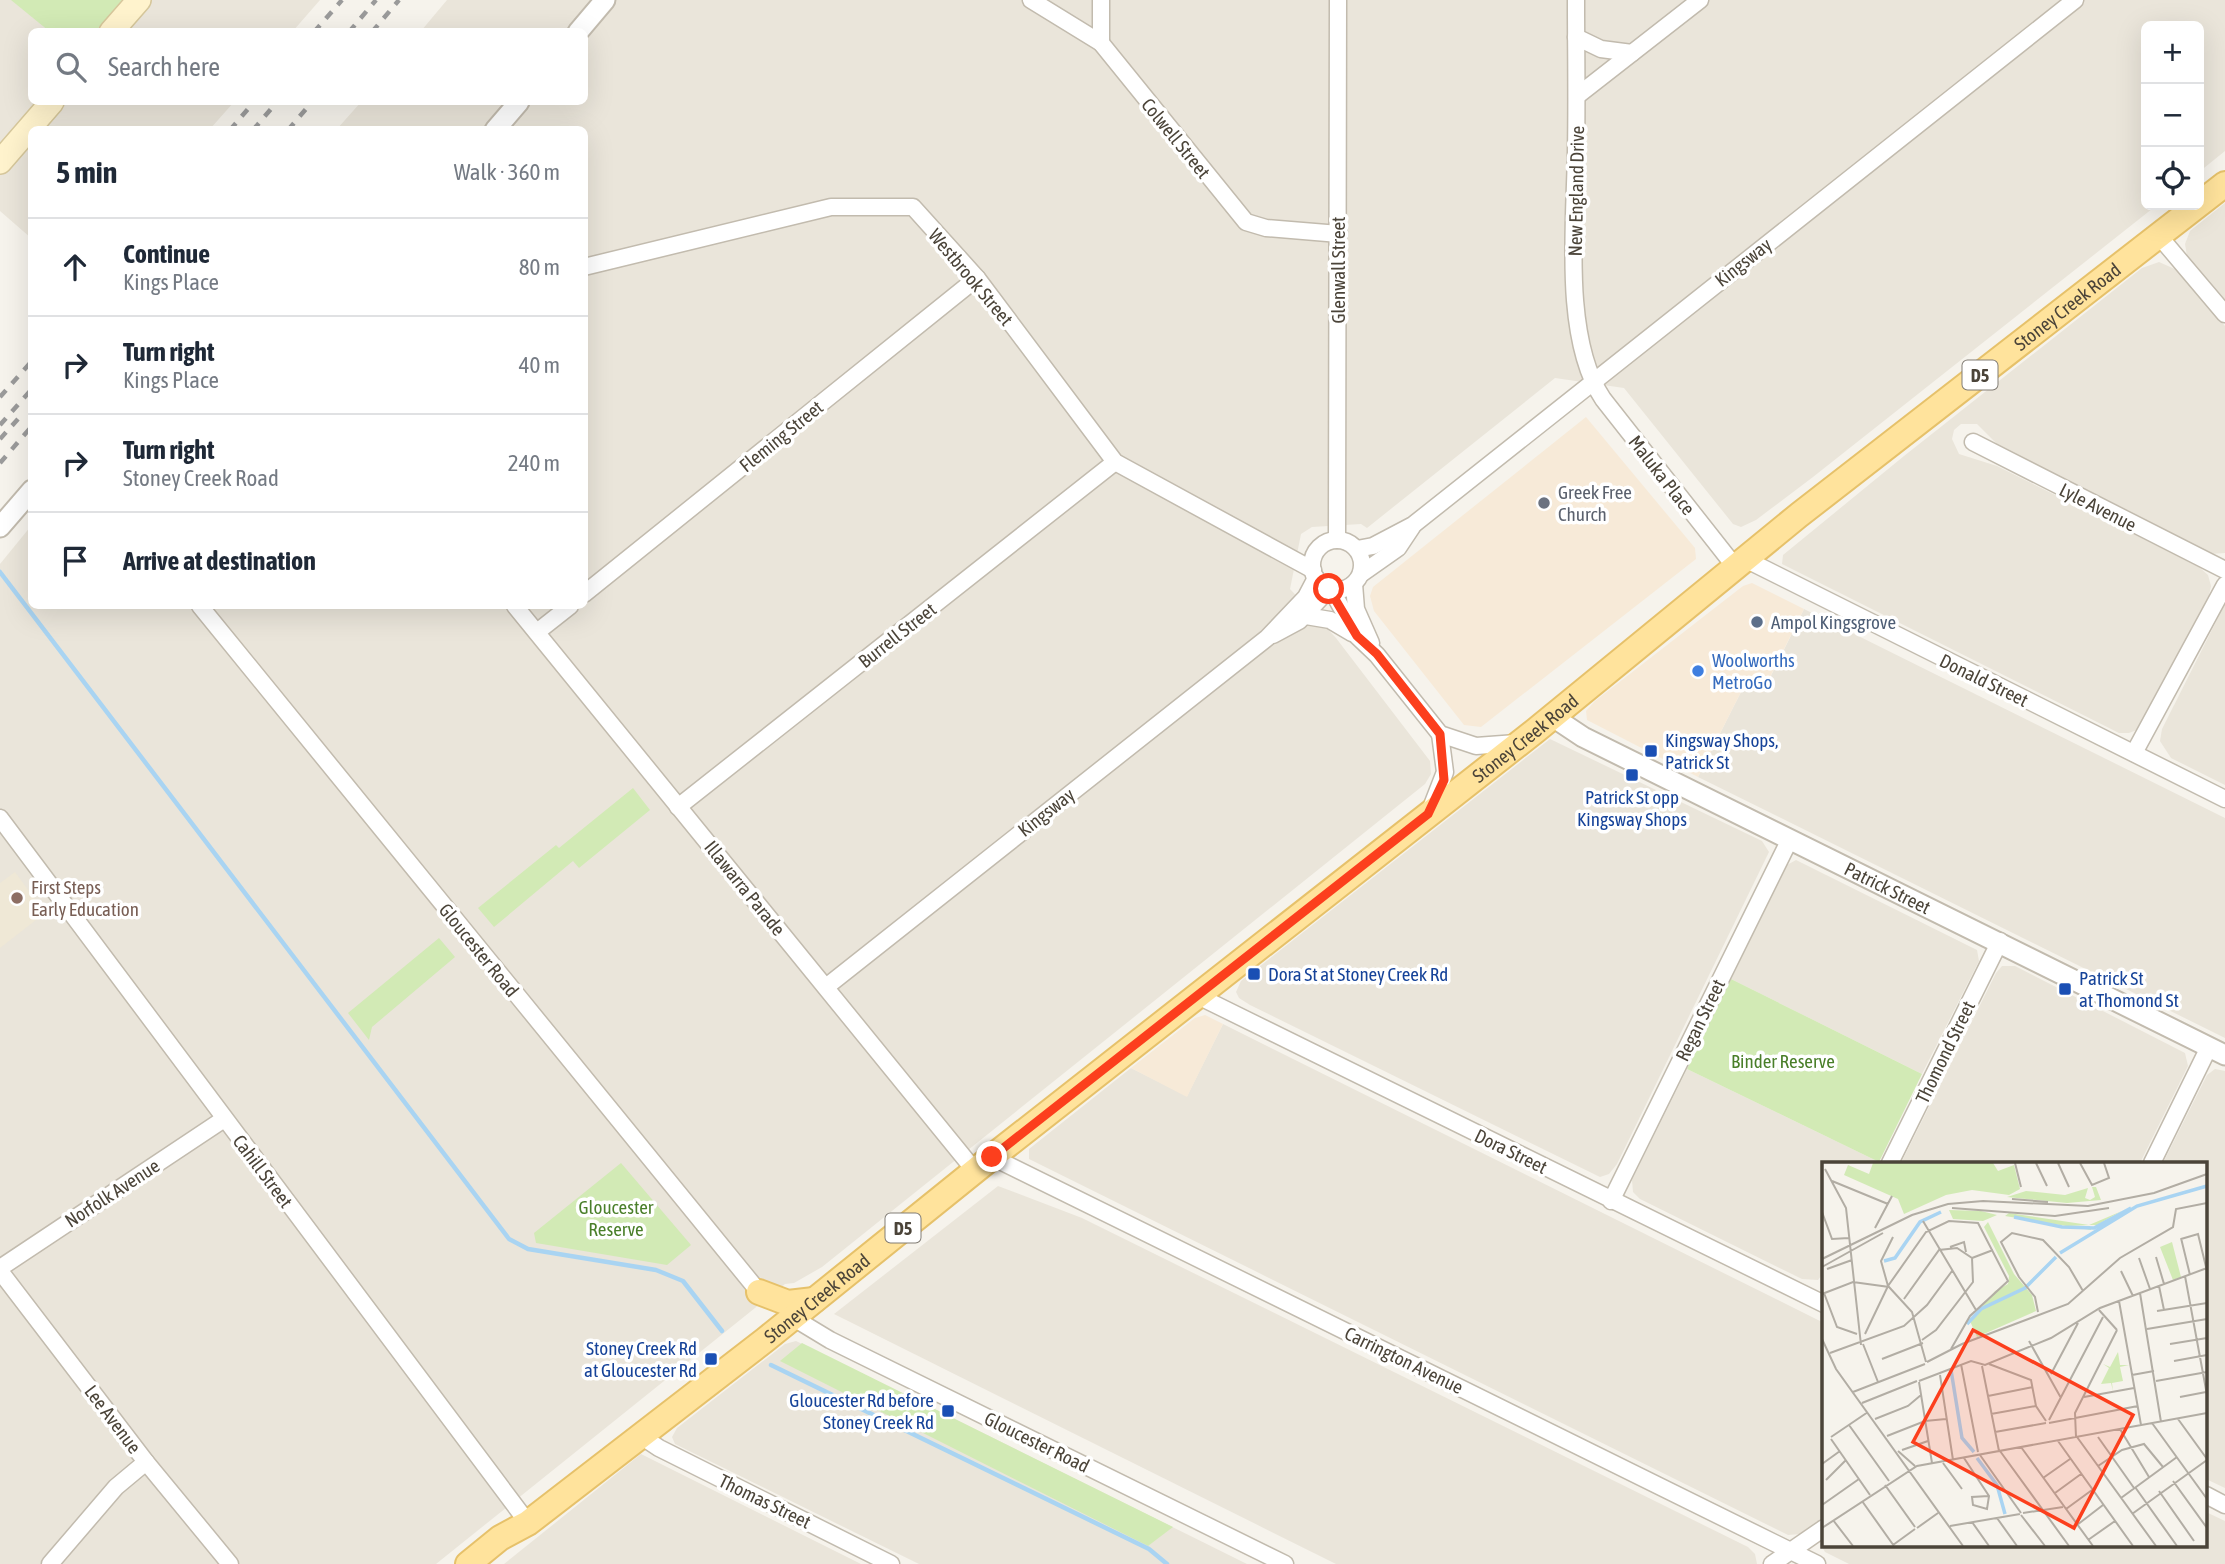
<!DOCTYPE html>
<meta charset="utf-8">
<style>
:root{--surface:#fff;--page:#f2f2f3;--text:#1f2937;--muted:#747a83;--line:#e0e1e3}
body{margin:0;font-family:"Asap Condensed",sans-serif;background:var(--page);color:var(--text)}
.controls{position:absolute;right:21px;top:21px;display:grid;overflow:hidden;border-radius:10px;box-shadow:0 7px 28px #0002}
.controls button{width:63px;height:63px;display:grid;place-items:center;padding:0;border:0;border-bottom:2px solid var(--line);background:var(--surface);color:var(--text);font:35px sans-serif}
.stop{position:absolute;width:21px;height:21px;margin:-16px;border:5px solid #fc3f1d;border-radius:50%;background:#fff}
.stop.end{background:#fc3f1d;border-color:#fff;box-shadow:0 2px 7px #0008}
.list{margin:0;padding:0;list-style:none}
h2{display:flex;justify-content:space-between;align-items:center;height:91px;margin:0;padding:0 28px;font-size:30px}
h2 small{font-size:23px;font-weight:400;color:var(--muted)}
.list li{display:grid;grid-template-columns:46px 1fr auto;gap:21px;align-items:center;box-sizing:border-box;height:98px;padding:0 28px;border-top:2px solid var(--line)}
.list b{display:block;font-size:26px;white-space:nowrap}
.list p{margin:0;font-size:23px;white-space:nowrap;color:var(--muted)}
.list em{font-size:23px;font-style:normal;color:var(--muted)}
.icon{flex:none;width:38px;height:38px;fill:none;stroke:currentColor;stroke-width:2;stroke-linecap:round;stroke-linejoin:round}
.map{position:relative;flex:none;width:2225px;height:1564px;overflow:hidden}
.search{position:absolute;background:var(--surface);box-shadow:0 7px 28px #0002;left:28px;top:28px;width:560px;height:77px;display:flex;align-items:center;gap:18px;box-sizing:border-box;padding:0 24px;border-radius:10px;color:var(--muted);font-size:26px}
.panel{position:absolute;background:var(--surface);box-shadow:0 7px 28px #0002;left:28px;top:126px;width:560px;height:483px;border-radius:10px}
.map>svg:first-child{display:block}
.residential{fill:#eae5da}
.commercial{fill:#f7ead8}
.education{fill:#efe8d6}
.green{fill:#d2eab5}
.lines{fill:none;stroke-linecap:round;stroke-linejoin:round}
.stream{stroke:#a9d4f2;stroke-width:4.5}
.minor-casing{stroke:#c2bbae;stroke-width:19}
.tertiary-casing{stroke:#c2bbae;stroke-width:23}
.secondary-casing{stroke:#d6c79b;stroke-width:26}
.primary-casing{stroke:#e6c16a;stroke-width:28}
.minor{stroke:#fff;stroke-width:16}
.tertiary{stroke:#fff;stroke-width:19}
.secondary{stroke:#fff3cd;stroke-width:23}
.primary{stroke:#ffe39c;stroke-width:24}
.rail{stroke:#9a9a9a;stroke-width:4.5;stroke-dasharray:9 9;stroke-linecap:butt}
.route{stroke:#fc3f1d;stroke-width:9}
.worship-dot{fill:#6b7280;stroke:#fff;stroke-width:2.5}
.service-dot{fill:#5c6f8a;stroke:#fff;stroke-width:2.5}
.shop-dot{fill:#3f7fe0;stroke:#fff;stroke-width:2.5}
.transit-dot{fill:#1a4fb4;stroke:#fff;stroke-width:2.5}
.education-dot{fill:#8d6e63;stroke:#fff;stroke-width:2.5}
.labels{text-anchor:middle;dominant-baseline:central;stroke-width:7;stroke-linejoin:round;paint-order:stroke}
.shield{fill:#fff;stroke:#817c74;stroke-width:2}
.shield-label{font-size:18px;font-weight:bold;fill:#4b4439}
.street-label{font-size:19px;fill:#4b4439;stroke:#fff}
.worship-label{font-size:19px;fill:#5b616d;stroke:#fff;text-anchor:start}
.service-label{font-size:19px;fill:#4e5e75;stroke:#fff;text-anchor:start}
.shop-label{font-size:19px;fill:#366cbe;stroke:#fff;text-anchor:start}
.transit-label{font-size:19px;fill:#164399;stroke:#fff;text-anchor:start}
.education-label{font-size:19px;fill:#785e54;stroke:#fff;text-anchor:start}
.park-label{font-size:19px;fill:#4a7f2a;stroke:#fff}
.inset-river{fill:none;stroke:#a9d4f2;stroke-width:3.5}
.inset-road{fill:none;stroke:#b2ada4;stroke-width:2}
.view{fill:#fc3f1d;fill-opacity:0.15;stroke:#fc3f1d;stroke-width:3.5}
.inset-edge{fill:none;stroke:#4b4439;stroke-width:3.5}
</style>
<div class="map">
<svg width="2225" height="1564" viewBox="0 0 2225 1564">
<rect width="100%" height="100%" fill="#f6f3ec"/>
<g class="residential">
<path d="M0 0H320L293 31 32 32V102H234L210 129 32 130 31 238 0 211Z"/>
<path d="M447 0H2225V151L2199 172V26H2146V205H2157L1813 477 1756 520 1741 527 1733 524 1624 388 1555 378 1367 528 1361 524 1312 527 1301 534 1290 589 1336 638 1430 761 1431 774 1425 784 822 1267 794 1283 785 1284 436 1564H0V564L31 526 32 606H584V130L337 129 361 102H584V32L421 31Z"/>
<path d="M2225 203V304L2187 256 2185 244 2190 231Z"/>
<path d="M2159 262 2177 270 2225 326V553L2210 554 2000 447 1977 424H1961L1954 430 1952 439 1959 454 1997 466 2199 567 2208 575 2211 586 2208 600 2142 728 2129 733H2119L1782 564 1783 555 1904 456 2142 268Z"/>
<path d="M2225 604V785L2171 758 2160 741 2162 729Z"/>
<path d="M1804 609 2225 818V1038L1698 777 1745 684 1763 692Z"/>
<path d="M1550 739 1762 841 1769 852 1617 1164 1609 1174 1600 1177 1250 1005 1239 998 1236 992 1241 981Z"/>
<path d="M1796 860 1977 950 1979 961 1922 1074 1731 979 1787 865Z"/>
<path d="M2002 966H2015L2185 1053 2188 1066 2140 1163H1901L1996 973Z"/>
<path d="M1223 1024 1824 1323V1517L1801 1534 1788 1535 1029 1159V1149L1131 1068 1187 1096Z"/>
<path d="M1687 1069 1879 1162 1824 1163V1272L1818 1280 1802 1279 1640 1199 1633 1192 1632 1180Z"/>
<path d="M2215 1069 2225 1071V1488L2206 1479V1163H2163L2207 1075Z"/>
<path d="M998 1186 1082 1218 1748 1547 1755 1554 1757 1564H1336L834 1314Z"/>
<path d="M796 1341 983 1433 1247 1564H919L675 1444 672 1437 677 1428 785 1344Z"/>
<path d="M641 1454 861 1564H504Z"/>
<path d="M2206 1512 2225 1521V1564H1849L1825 1552 1821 1545 1824 1540V1545H2206Z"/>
</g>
<g class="commercial">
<path d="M1586 417 1695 548 1696 559 1481 727 1464 725 1374 611 1370 596 1373 587Z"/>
<path d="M1752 583 1804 609 1762 693 1745 684 1698 777 1587 720 1586 711 1595 701 1743 586Z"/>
<path d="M1205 1015 1223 1024 1187 1097 1131 1068 1195 1018Z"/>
</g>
<path class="education" d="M15 872 45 913 0 948V883Z"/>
<g class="green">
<path d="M11 0H122L96 31H49Z"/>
<path d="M633 788 650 810 579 868 573 861 494 927 478 908 556 845 559 848Z"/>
<path d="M439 938 455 957 372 1027 369 1040 348 1013Z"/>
<path d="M1731 979 1922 1074 1879 1162 1687 1069Z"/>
<path d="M621 1163 691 1245 667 1265 536 1243 534 1233Z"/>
<path d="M802 1343 1173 1527 1148 1546 780 1361Z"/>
</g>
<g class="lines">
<g class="stream">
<path d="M0 572 509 1239 528 1249 656 1270 683 1281 722 1331"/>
<path d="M771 1365 1149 1549 1167 1564"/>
</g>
<g class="minor-casing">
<g id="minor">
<path d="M1031 0 1101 43 1246 222 1266 228 1339 234"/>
<path d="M1576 0C1576 50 1577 101 1576 151 1575 222 1562 338 1603 399L1736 568"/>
<path d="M1576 37 1601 49 1632 53"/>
<path d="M1101 43V0"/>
<path d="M1577 96 1700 0"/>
<path d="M2159 236 2225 314"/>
<path d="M584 267 831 207H913L977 278 1115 462 1313 570"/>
<path d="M1973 442 2225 570"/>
<circle cx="1337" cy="565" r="25"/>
<path d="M1337 540 1338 0"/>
<path d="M1357 549 1373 546 1413 525 2075 0"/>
<path d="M1745 559 2225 799"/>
<path d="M1361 574 1398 548 1412 527"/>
<path d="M1354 584 1356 609 1371 643"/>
<path d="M1331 589 1357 636 1377 655 1440 734 1476 746 1516 743"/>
<path d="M584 594 977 278"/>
<path d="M200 606 759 1292"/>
<path d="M515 606 975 1171"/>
<path d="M1306 616 1330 620 1352 633"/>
<path d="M537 632 570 606"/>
<path d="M1273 635 1299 621 1329 589"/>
<path d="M2134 753 2225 585"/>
<path d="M678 807 1115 462"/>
<path d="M1431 808 1445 772 1440 734"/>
<path d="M0 818 528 1523"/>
<path d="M826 987 1267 638 1306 597 1316 578"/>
<path d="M1198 996 1824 1304"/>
<path d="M992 1157 1817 1564"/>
<path d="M1890 1163 2000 941"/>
<path d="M2152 1163 2209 1047"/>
<path d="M1611 1201 1790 839"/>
<path d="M0 1268 224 1119"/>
<path d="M0 1271 146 1462 230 1564"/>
<path d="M792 1317 830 1340 1285 1564"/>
<path d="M641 1436 659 1448 891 1564"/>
<path d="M2206 1495 2225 1505"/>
<path d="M50 1564 116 1487 146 1462"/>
<path d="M1772 1564 1824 1528"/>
</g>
</g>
<g class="tertiary-casing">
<g id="tertiary">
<path d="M578 32 605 0"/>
<path d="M495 130 519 102"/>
<path d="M0 527 32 490"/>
<path id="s1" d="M1553 717 1583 737 2225 1055"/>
</g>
</g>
<g class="secondary-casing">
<g id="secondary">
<path d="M111 32 139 0"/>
<path d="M0 162 52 102"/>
</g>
</g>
<g class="primary-casing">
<g id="primary">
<path d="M759 1292 788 1303 814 1300"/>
<path id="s2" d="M468 1564 500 1538 528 1523 765 1340 992 1157 1535 731 1799 515 2225 184"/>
</g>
</g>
<use href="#minor" class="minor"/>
<use href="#tertiary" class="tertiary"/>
<use href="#secondary" class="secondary"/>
<use href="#primary" class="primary"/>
<g class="rail">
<path d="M314 32 342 0"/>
<path d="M349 32 376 0"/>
<path d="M372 32 399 0"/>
<path d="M230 130 254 102"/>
<path d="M253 130 277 102"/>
<path d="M288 130 312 102"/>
<path d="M0 397 32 361"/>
<path d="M0 425 32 389"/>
<path d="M0 439 18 419"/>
<path d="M0 463 32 426"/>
</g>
</g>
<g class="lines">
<path class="route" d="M992 1157 1428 814 1444 780 1440 734 1377 654 1357 636 1329 589"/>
</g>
<circle class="worship-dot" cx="1544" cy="503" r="7"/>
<circle class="service-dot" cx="1757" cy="622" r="7"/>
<circle class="shop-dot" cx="1698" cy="671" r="7"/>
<g class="transit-dot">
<rect x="1644" y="744" width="14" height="14" rx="3.5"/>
<rect x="1625" y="768" width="14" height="14" rx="3.5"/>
<rect x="1247" y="967" width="14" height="14" rx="3.5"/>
<rect x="2058" y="982" width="14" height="14" rx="3.5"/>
<rect x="704" y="1352" width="14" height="14" rx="3.5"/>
<rect x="941" y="1404" width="14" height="14" rx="3.5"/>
</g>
<circle class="education-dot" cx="17" cy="898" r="7"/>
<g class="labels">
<g class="shield">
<rect x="1962.5" y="360.5" width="35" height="29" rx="5"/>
<rect x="885.5" y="1213.5" width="35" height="29" rx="5"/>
</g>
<g class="shield-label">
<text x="1980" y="375">D5</text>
<text x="903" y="1228">D5</text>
</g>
<g class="street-label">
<text transform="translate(1176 138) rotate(51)">Colwell Street</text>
<text transform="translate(1576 191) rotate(-89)">New England Drive</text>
<text transform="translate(1743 262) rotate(-38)">Kingsway</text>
<text transform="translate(1338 270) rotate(-90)">Glenwall Street</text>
<text transform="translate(971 277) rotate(50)">Westbrook Street</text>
<text stroke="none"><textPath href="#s2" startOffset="2035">Stoney Creek Road</textPath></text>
<text transform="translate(781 436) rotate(-39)">Fleming Street</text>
<text transform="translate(1662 475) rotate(52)">Maluka Place</text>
<text transform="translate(2098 507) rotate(27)">Lyle Avenue</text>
<text transform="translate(897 635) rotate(-38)">Burrell Street</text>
<text transform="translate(1984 680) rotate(26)">Donald Street</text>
<text stroke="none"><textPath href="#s2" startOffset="1342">Stoney Creek Road</textPath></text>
<text transform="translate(1046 812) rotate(-38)">Kingsway</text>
<text stroke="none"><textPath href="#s1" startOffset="376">Patrick Street</textPath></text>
<text transform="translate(745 888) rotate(51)">Illawarra Parade</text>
<text transform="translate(479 950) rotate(51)">Gloucester Road</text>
<text transform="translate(1700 1020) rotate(-64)">Regan Street</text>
<text transform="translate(1945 1052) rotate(-64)">Thomond Street</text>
<text transform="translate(1511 1151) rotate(26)">Dora Street</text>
<text transform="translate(263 1171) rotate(53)">Cahill Street</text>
<text transform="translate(112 1193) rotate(-33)">Norfolk Avenue</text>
<text stroke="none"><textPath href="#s2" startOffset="439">Stoney Creek Road</textPath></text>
<text transform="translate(1404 1360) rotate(26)">Carrington Avenue</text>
<text transform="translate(113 1419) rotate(53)">Lee Avenue</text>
<text transform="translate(1037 1442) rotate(26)">Gloucester Road</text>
<text transform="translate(765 1501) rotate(26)">Thomas Street</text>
</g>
<g class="worship-label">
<text x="1558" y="492">Greek Free<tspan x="1558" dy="22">Church</tspan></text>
</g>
<g class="service-label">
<text x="1771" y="622">Ampol Kingsgrove</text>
</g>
<g class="shop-label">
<text x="1712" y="660">Woolworths<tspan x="1712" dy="22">MetroGo</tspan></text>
</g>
<g class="transit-label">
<text x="1665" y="740">Kingsway Shops,<tspan x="1665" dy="22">Patrick St</tspan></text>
<text x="1632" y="797" text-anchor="middle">Patrick St opp<tspan x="1632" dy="22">Kingsway Shops</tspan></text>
<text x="1268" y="974">Dora St at Stoney Creek Rd</text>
<text x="2079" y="978">Patrick St<tspan x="2079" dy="22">at Thomond St</tspan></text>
<text x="697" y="1348" text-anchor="end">Stoney Creek Rd<tspan x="697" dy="22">at Gloucester Rd</tspan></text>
<text x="934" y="1400" text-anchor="end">Gloucester Rd before<tspan x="934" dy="22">Stoney Creek Rd</tspan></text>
</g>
<g class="education-label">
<text x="31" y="887">First Steps<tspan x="31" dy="22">Early Education</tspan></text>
</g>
<g class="park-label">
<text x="1783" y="1061">Binder Reserve</text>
<text x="616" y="1207">Gloucester<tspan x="616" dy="22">Reserve</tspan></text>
</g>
</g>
<g transform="translate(1822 1162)">
<rect width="385" height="385" fill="#f6f3ec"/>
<path d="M51 1H171L176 9 192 3 198 27 187 33 150 28 124 33 82 52 76 37 22 13 26 3 47 12ZM270 25H274L279 38 245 41 185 35 204 29 243 33 266 26 263 36 268 38 273 35ZM127 48 159 49 175 53 161 59 131 57ZM300 49 289 55 275 63H246L268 64 269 68 183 54 187 51 267 63ZM166 60 192 112 210 133 214 149 155 175 148 159 173 129 186 122 187 114 162 65ZM350 80 359 115 351 118 338 85ZM296 190 298 203H307L298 205 301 219 290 221 291 229 289 221 279 222 287 206 281 202 288 205Z" fill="#d2eab5"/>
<path class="inset-river" d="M192 55 240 65 272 66 309 46M238 91 315 44 385 24M62 99 73 96 98 60 119 50M145 162 159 147 203 126 234 95M129 208 140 276 152 290M155 296 175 323 183 352"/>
<path class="inset-road" d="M193 1 199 25M214 1 225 24M236 1 247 25M258 1 270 23 287 16 282 1M3 7 24 46 39 183M10 19 66 42M190 37 226 40M130 46 233 54 287 46M0 50 10 77 27 76M101 59 154 148M53 66 70 34M359 76 368 113M359 77 376 72 385 109M128 85 142 80 144 90M334 95 342 122M150 96 171 88M317 96 328 127M0 97 90 53 126 42 161 39 266 44 332 31 385 12M0 105 61 71M5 107 30 98M299 109 311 134M363 114 385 233M66 124 59 99 71 75M337 124 342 148M2 131 15 165 35 172M318 131 339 260M0 132 31 120 67 125 90 150 104 200M82 137 117 88 135 86 150 96 151 120 114 168 100 178M297 139 319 263M277 148 295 168M335 149 385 141M216 150 213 135 197 115 179 80 190 71 221 78 247 105 261 129M325 167 385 157M43 172 66 124 104 70 127 59 156 61 186 119 148 154 129 187M0 177 14 207 141 384M207 179 239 236M41 182 56 220M348 182 385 176M8 191 82 164 105 143 130 109M60 197 101 181M352 199 385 193M105 200 140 182 246 142 298 96 351 65 354 47 385 41M139 202 156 290M167 202 209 218 214 244 224 259M160 204 177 289M229 212 256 161M118 213 131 298M310 213 332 209M97 219 149 199 163 203 229 176 278 146 385 106M334 219 385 210M97 220 110 301M31 230 103 202M166 234 211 225M262 235 312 226M358 235 384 230M40 241 95 219M169 252 214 244M53 257 86 244 99 233M356 257 385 297M227 258 281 155M227 261 316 244M330 261 385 337M27 263 67 319M298 267 327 315M173 270 224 261M65 274 103 259 124 257M9 275 46 250M254 275 253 251 295 168M255 275 334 384M276 275 312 326M9 277 48 333M236 279 311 384M199 285 271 384M80 288 106 279M76 289 93 304M178 289 247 384M158 293 199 351M142 296 167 334 165 347 151 343 150 335 167 334M121 301 140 327M0 302 18 289M276 304 300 288 322 282 341 305M221 316 248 297M4 318 24 298M351 319 385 366M63 323 93 365M313 325 355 384M337 329 372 379M233 331 259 312M299 336 355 295M40 339 72 384M0 343 37 317M244 347 270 328M201 351 241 345M310 352 385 298M199 353 223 384M175 356 195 384M11 358 31 384M150 360 167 384M255 363 281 343M128 364 198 352M0 366 95 304 385 251M95 366 116 351M266 378 293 359M71 383 93 367"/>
<path class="view" d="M151 168 311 253 252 366 91 280Z"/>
<rect width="385" height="385" class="inset-edge"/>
</g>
</svg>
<div class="controls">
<button>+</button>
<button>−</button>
<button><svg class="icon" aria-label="locate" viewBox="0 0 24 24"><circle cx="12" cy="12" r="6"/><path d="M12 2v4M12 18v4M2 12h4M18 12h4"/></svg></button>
</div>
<div class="stop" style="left:1329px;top:589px"></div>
<div class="stop end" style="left:992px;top:1157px"></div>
<div class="search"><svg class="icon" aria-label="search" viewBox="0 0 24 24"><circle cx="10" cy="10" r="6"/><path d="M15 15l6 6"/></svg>Search here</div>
<section class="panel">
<h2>5 min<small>Walk · 360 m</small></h2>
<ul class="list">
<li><svg class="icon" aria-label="ahead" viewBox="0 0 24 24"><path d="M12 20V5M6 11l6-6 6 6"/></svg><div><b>Continue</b><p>Kings Place</p></div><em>80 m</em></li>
<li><svg class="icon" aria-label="right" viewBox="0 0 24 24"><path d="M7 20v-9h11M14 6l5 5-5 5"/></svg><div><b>Turn right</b><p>Kings Place</p></div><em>40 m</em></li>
<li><svg class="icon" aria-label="right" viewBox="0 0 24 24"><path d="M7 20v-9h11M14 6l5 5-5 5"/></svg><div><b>Turn right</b><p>Stoney Creek Road</p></div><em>240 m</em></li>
<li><svg class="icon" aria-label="arrive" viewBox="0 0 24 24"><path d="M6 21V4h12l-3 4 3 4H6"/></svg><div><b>Arrive at destination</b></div></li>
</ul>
</section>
</div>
